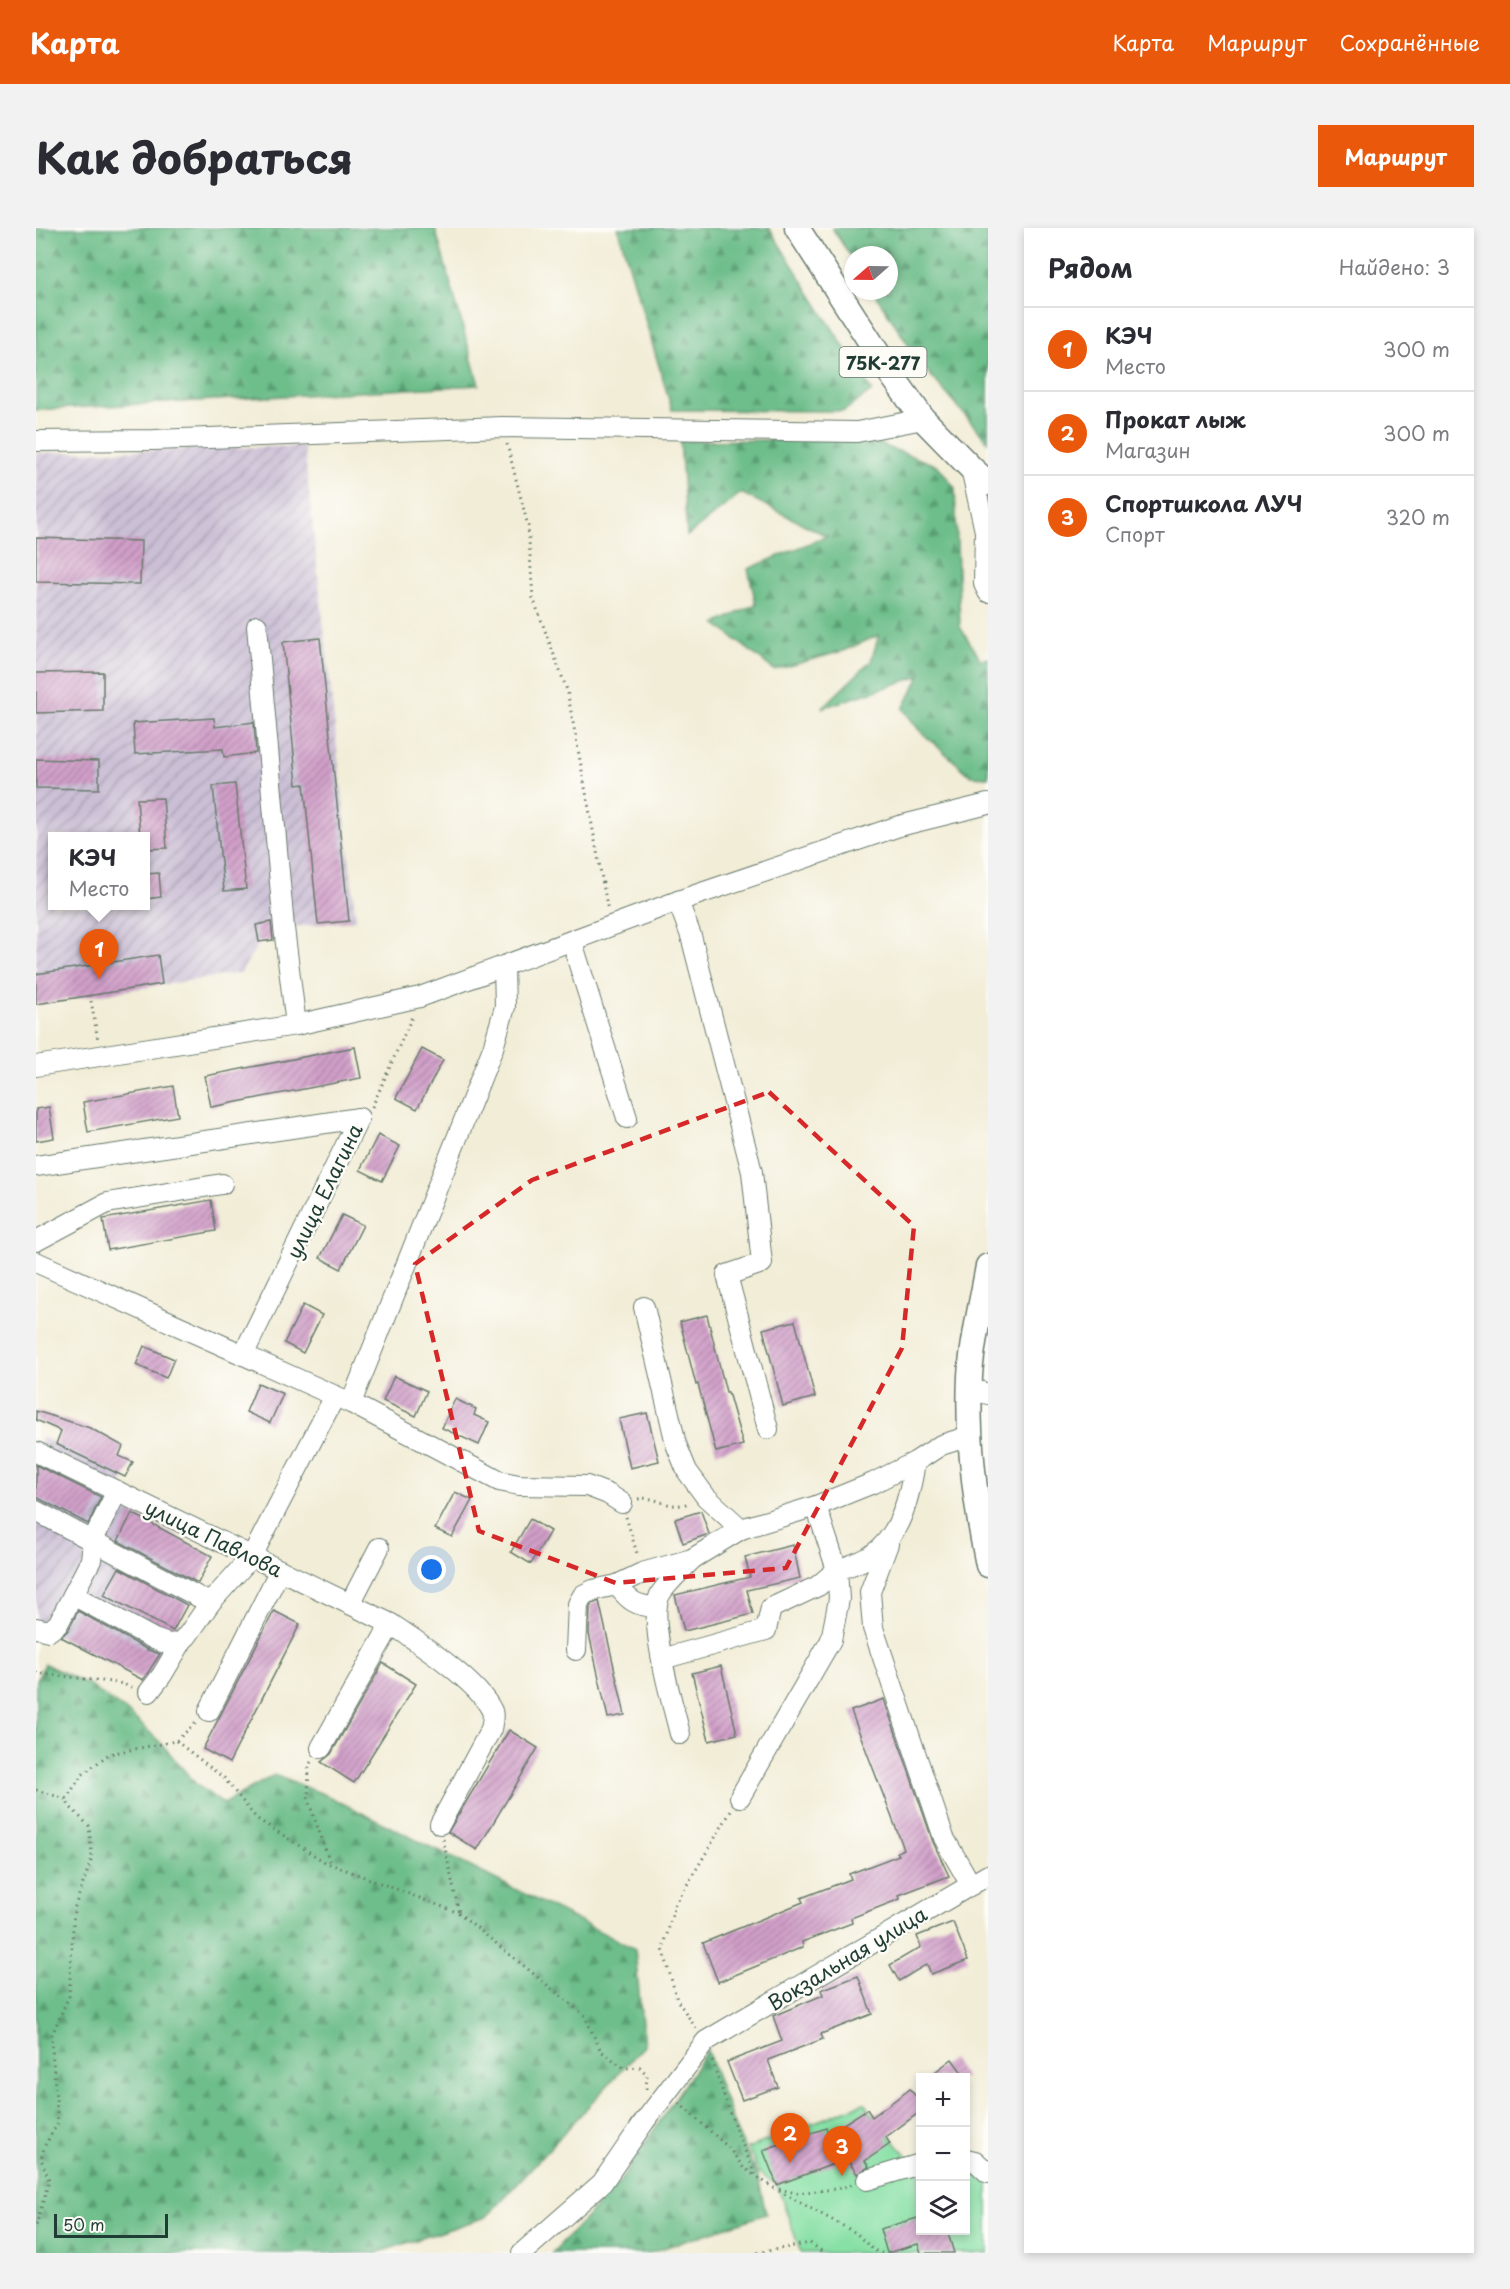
<!DOCTYPE html>
<html lang="ru">
<meta charset="utf-8">
<style>
:root{--surface:#fff;--page:#f2f2f3;--text:#2b2b33;--muted:#7c7c81;--line:#e1e1e2;--accent:#ea580c}
body{margin:0;font-family:"Playpen Sans",sans-serif;background:var(--page);color:var(--text)}
.controls{position:absolute;right:18px;bottom:18px;display:grid;overflow:hidden;border-radius:0px;box-shadow:0 3px 9px #0003}
.controls button{width:54px;height:54px;display:grid;place-items:center;padding:0;border:0;border-bottom:2px solid var(--line);background:var(--surface);color:var(--text);font:30px sans-serif}
.compass{position:absolute;left:808px;top:18px;width:54px;height:54px;border-radius:50%;background:var(--surface);box-shadow:0 3px 9px #0003;rotate:250deg}
.scale{position:absolute;left:18px;bottom:15px;width:114px;box-sizing:border-box;padding-left:6px;border:3px solid #1f3d34;border-top:0;font-size:16px;line-height:21px;white-space:nowrap;color:#1f3d34;-webkit-text-stroke:4px #fdfcf7;paint-order:stroke}
.you{position:absolute;left:396px;top:1342px;width:21px;height:21px;margin:-15px;border:4px solid #fff;border-radius:50%;background:#1a73e8;box-shadow:0 0 0 9px #1a73e833}
.badge{display:grid;place-items:center;width:39px;height:39px;border-radius:50%;background:var(--accent);color:#fff;font-size:20px;font-weight:700}
.pin{position:absolute;translate:-50% -50px;filter:drop-shadow(0 2px 3px #0008)}
.pin::after{content:'';position:absolute;top:32px;width:21px;height:18px;background:inherit;clip-path:polygon(0 0,100% 0,50% 100%)}
.popup{position:absolute;left:12px;top:604px;width:102px;height:78px;box-sizing:border-box;display:grid;place-content:center;border-radius:0px;background:var(--surface);filter:drop-shadow(0 2px 4px #0005);font-size:20px;white-space:nowrap;color:var(--muted)}
.popup b{font-size:22px;color:var(--text)}
.popup::after{content:'';position:absolute;left:50%;top:100%;margin-left:-12px;border:12px solid transparent;border-top-color:var(--surface)}
.list{margin:0;padding:0;list-style:none}
h2{display:flex;justify-content:space-between;align-items:center;height:78px;margin:0;padding:0 24px;font-size:26px}
h2 small{font-size:20px;font-weight:400;color:var(--muted)}
.list li{display:grid;grid-template-columns:39px 1fr auto;gap:18px;align-items:center;box-sizing:border-box;height:84px;padding:0 24px;border-top:2px solid var(--line)}
.list b{display:block;font-size:22px;white-space:nowrap}
.list p{margin:0;font-size:20px;white-space:nowrap;color:var(--muted)}
.list em{font-size:20px;font-style:normal;color:var(--muted)}
.icon{flex:none;width:33px;height:33px;fill:none;stroke:currentColor;stroke-width:2;stroke-linecap:round;stroke-linejoin:round}
.map{position:relative;flex:none;width:952px;height:2025px;overflow:hidden;border-radius:0px}
header{display:flex;align-items:center;gap:36px;box-sizing:border-box;height:84px;padding:0 30px;background:var(--accent);color:#fff}
header strong{font-size:28px}
nav{display:flex;gap:33px;margin-inline-start:auto;font-size:21px}
.intro{display:flex;align-items:center;justify-content:space-between;box-sizing:border-box;height:144px;padding:0 36px}
h1{margin:0;font-size:42px}
.button{padding:15px 27px;border-radius:0px;background:var(--accent);color:#fff;font-size:21px;font-weight:700}
main{display:flex;gap:36px;padding:0 36px}
aside{flex:1;background:var(--surface);border-radius:0px;box-shadow:0 3px 9px #0003}
.map>svg:first-child{display:block}
.industrial{fill:url(#industrial-furrows);fill-rule:evenodd}
.forest{fill:url(#forest-firs);stroke:#467e5f;stroke-width:1.5}
.garden{fill:#87e0a5;stroke:#538e6c;stroke-width:1.5}
.building{fill:url(#building-hatch)}
.lines{fill:none;stroke-linecap:round;stroke-linejoin:round}
.minor-casing{stroke:#697b6d;stroke-width:22}
.major-casing{stroke:#697b6d;stroke-width:27}
.path{stroke:#697b6d;stroke-width:3;stroke-dasharray:1.5 4.5;stroke-linecap:butt}
.minor{stroke:#fff;stroke-width:20}
.major{stroke:#fff;stroke-width:24}
.marked{fill:none;stroke:#d62828;stroke-width:4.5;stroke-dasharray:12 8;stroke-linejoin:round}
.labels{text-anchor:middle;dominant-baseline:central;stroke-width:5;stroke-linejoin:round;paint-order:stroke}
.shield{fill:#fdfcf7;stroke:#62766e;stroke-width:1.5}
.shield-label{font-size:18px;font-weight:bold;fill:#1f3d34}
.street-label{font-size:20px;fill:#1f3d34;stroke:#fdfcf7}
</style>
<header>
<strong>Карта</strong>
<nav><a>Карта</a><a>Маршрут</a><a>Сохранённые</a></nav>
</header>
<div class="intro"><h1>Как добраться</h1><a class="button">Маршрут</a></div>
<main>
<div class="map">
<svg width="952" height="2025" viewBox="0 0 952 2025">
<defs>
<pattern id="industrial-furrows" width="10" height="10" patternUnits="userSpaceOnUse" patternTransform="scale(1.5)"><rect width="10" height="10" fill="#cbbfd5"/><path d="M-1 1l2-2M0 10L10 0M9 11l2-2" fill="none" stroke="#a49cae"/></pattern>
<pattern id="forest-firs" width="22" height="20" patternUnits="userSpaceOnUse" patternTransform="scale(1.5)"><rect width="22" height="20" fill="#6dbe8a"/><path d="M5 1l3.5 6h-7zM16 11l3.5 6h-7z" fill="#599c72"/></pattern>
<pattern id="building-hatch" width="6" height="6" patternUnits="userSpaceOnUse" patternTransform="scale(1.5)"><rect width="6" height="6" fill="#d19fc9"/><path d="M-1 1l2-2M0 6l6-6M5 7l2-2" fill="none" stroke="#a983a4"/></pattern>
</defs>
<rect width="100%" height="100%" fill="#fdfcf7"/>
<filter id="ink" filterUnits="userSpaceOnUse"><feTurbulence type="fractalNoise" baseFrequency=".0167" numOctaves="2"/><feDisplacementMap in="SourceGraphic" scale="12" xChannelSelector="R" yChannelSelector="G"/><feConvolveMatrix kernelMatrix="1 2 1 2 8 2 1 2 1" color-interpolation-filters="sRGB"/></filter>
<filter id="wash" filterUnits="userSpaceOnUse"><feTurbulence type="fractalNoise" baseFrequency=".008" numOctaves="4" result="noise"/><feDisplacementMap in="SourceGraphic" scale="24" xChannelSelector="R" yChannelSelector="G"/><feGaussianBlur stdDeviation="1.35" result="paint"/><feColorMatrix in="noise" values="0 0 0 0 0 0 0 0 0 0 0 0 0 0 0 0 0 1.4 0 .05"/><feComposite in="paint" operator="in"/></filter>
<g filter="url(#wash)">
<rect width="100%" height="100%" fill="#f2edd7"/>
<g class="industrial">
<path d="M268 218 320 692 241 701 242 711 223 714 205 745 0 776V225ZM16 608H110V678H16Z"/>
<path d="M0 1183 54 1200 87 1218 83 1228 97 1234 76 1274 176 1328 111 1455 0 1396V1226L7 1209 20 1216 25 1204 0 1192Z"/>
</g>
<g class="forest">
<path d="M0 0H399L443 157 0 182Z"/>
<path d="M582 0H733L836 163 808 183 636 182Z"/>
<path d="M796 0H952V214L885 136 837 63H853V27H817V32Z"/>
<path d="M830 211 902 238 919 260 924 399 945 432 952 430V549L935 548 883 502 867 481 884 448 786 480 835 433 843 407 807 423 738 442 680 396 720 376 712 341 791 308 705 265 651 308 644 213Z"/>
<path d="M9 1436 54 1458 94 1486 123 1513 160 1556 187 1576 238 1547 290 1567 599 1721 608 1818 450 1989 340 2025H0V1452Z"/>
<path d="M671 1822 700 1902 722 1949 730 1986 613 2025H516L583 1955Z"/>
</g>
<path class="garden" d="M828 1875 863 1919 884 1939V2002H930V1940L950 1951 952 1959V2025H765L741 1957 723 1945 712 1920Z"/>
<g id="blocks">
<g class="building">
<path d="M0 310 105 313 104 356 0 354Z"/>
<path d="M284 410 313 693 282 696 268 556 261 557 247 414Z"/>
<path d="M67 444V483L0 485V445Z"/>
<path d="M178 490 179 499 218 494 220 525 188 529 187 521 99 526 97 495Z"/>
<path d="M0 531 63 533V561L0 560Z"/>
<path d="M199 556 210 661 188 663 177 558Z"/>
<path d="M127 570 131 620 110 621V609H104L101 571Z"/>
<path d="M123 645 125 669 110 671V646Z"/>
<path d="M235 694 237 712 223 714 220 697Z"/>
<path d="M122 727 126 756 0 776V746Z"/>
<path d="M319 819 325 850 175 879 169 848Z"/>
<path d="M386 821 407 832 381 881 360 870Z"/>
<path d="M137 858 142 888 52 904 47 874Z"/>
<path d="M13 879 18 910 0 913V881Z"/>
<path d="M342 907 364 918 346 953 324 942Z"/>
<path d="M175 972 180 1003 72 1022 67 991Z"/>
<path d="M306 987 327 997 305 1041 284 1030Z"/>
<path d="M267 1077 286 1087 267 1125 248 1115Z"/>
<path d="M671 1087 690 1164H692L707 1217 680 1224 662 1156 660 1157 644 1094Z"/>
<path d="M759 1093 779 1169 747 1178 727 1101Z"/>
<path d="M108 1118 138 1131 130 1150 100 1137Z"/>
<path d="M358 1148 391 1163 380 1188 347 1173Z"/>
<path d="M222 1155 247 1166 234 1195 210 1184Z"/>
<path d="M419 1171 440 1181 438 1187 453 1194 443 1217 406 1200Z"/>
<path d="M0 1183 54 1200 87 1218 83 1228 97 1234 89 1249 20 1216 25 1203 0 1192Z"/>
<path d="M611 1185 623 1233 594 1240 583 1191Z"/>
<path d="M0 1237 65 1269 52 1296 0 1269Z"/>
<path d="M419 1264 436 1272 416 1309 399 1301Z"/>
<path d="M665 1283 673 1306 647 1315 639 1291Z"/>
<path d="M96 1285 176 1328 162 1355 82 1313Z"/>
<path d="M494 1291 514 1303 495 1336 475 1324Z"/>
<path d="M757 1317 764 1350 711 1362 717 1386 648 1403 639 1367 714 1349 709 1329Z"/>
<path d="M83 1340 151 1377 137 1403 68 1367Z"/>
<path d="M563 1373 589 1487 572 1490 553 1406 554 1379 556 1376Z"/>
<path d="M42 1383 112 1422 124 1426 107 1452 25 1409 33 1401Z"/>
<path d="M238 1383 264 1396 193 1535 167 1521Z"/>
<path d="M347 1435 380 1456 318 1555 285 1534 295 1526Z"/>
<path d="M685 1438 701 1506 673 1513 656 1445Z"/>
<path d="M848 1471 897 1614 913 1648 863 1667 864 1671 815 1690 816 1695 766 1714 767 1719 682 1754 667 1715 767 1674 765 1670 815 1651 813 1646 863 1627 861 1624 868 1621 815 1483Z"/>
<path d="M473 1502 502 1520 441 1622 412 1604Z"/>
<path d="M917 1694 932 1732 895 1746 891 1736 863 1753 854 1737 885 1719 881 1708Z"/>
<path d="M822 1748 836 1786 785 1806 787 1811 732 1832 742 1859 706 1872 691 1834 746 1813 737 1788 787 1767 785 1762Z"/>
<path d="M916 1831 930 1850H891Z"/>
<path d="M874 1861 885 1875V1883L850 1909 854 1916 829 1933 833 1939 821 1946 811 1931 741 1957 727 1922 790 1900 792 1906 831 1881 836 1889Z"/>
<path d="M885 1989V2002H911L918 2025H885L882 2016 851 2025 844 2001Z"/>
</g>
</g>
</g>
<g filter="url(#ink)">
<use href="#blocks" fill-opacity="0" stroke="#697b6d" stroke-width="1.5"/>
<g class="lines">
<g class="minor-casing">
<g id="minor">
<path d="M0 213 118 212 467 199 821 204 887 191"/>
<path d="M935 240 949 303 952 306"/>
<path d="M949 303 948 356 952 364"/>
<path d="M221 398 248 700 260 797"/>
<path d="M642 673 655 708 716 944 726 1035 691 1047 732 1201"/>
<path d="M536 714 591 890"/>
<path d="M0 838 260 797 384 769 642 673 863 598 952 576"/>
<path d="M0 938 323 890"/>
<path d="M0 1013 71 975 186 956"/>
<path d="M0 1034 315 1175 463 1253 483 1257 551 1258 572 1266 586 1275"/>
<path d="M608 1079 640 1216 651 1243 670 1269 705 1301"/>
<path d="M207 1127 323 890"/>
<path d="M934 1161 952 1166"/>
<path d="M315 1175 457 820 469 779 468 738"/>
<path d="M0 1224 355 1396C382 1414 443 1454 456 1483 458 1489 456 1496 455 1501L404 1596"/>
<path d="M0 1283 174 1375"/>
<path d="M852 1316 834 1364 837 1400 908 1610 935 1657"/>
<path d="M581 1357C593 1373 600 1378 620 1379"/>
<path d="M37 1367 118 1411 132 1416 143 1415 151 1408 174 1375 216 1328 299 1168"/>
<path d="M314 1376 343 1320"/>
<path d="M0 1400 13 1403 22 1396 55 1332 57 1312 81 1263"/>
<path d="M540 1422 542 1376 547 1367 557 1362 581 1357 606 1345 656 1331 705 1301 780 1278 837 1255 879 1234 905 1217 934 1208"/>
<path d="M626 1431 730 1402 735 1380 782 1358 801 1342 780 1278"/>
<path d="M113 1464 126 1447 148 1410"/>
<path d="M173 1483 244 1342"/>
<path d="M644 1506C637 1477 610 1388 625 1365 633 1353 646 1342 656 1331"/>
<path d="M285 1520 355 1396"/>
<path d="M704 1569 795 1412 803 1371 801 1342C812 1338 827 1334 836 1327 865 1307 874 1267 879 1234"/>
<path d="M930 1931 939 1933 952 1945"/>
<path d="M831 1952 884 1936"/>
<path d="M486 2025 566 1955 608 1894 670 1813 952 1647"/>
</g>
</g>
<g class="major-casing">
<g id="major">
<path d="M761 0 855 146 887 191 935 240 952 255"/>
<path d="M952 1038C946 1073 936 1113 934 1148 931 1211 939 1275 952 1337"/>
</g>
</g>
<g class="path">
<path d="M471 216 492 298 497 370 531 462 572 683"/>
<path d="M54 767 62 812"/>
<path d="M336 879 376 789"/>
<path d="M602 1271C622 1267 631 1283 653 1275"/>
<path d="M590 1289 602 1329"/>
<path d="M0 1445 83 1455 99 1460"/>
<path d="M140 1513 188 1550 220 1590 289 1634 423 1685 548 1787 565 1823 588 1840 604 1839 611 1847 610 1861"/>
<path d="M275 1534 273 1537 272 1572 295 1637"/>
<path d="M0 1562 30 1571 33 1578 53 1598 56 1630 38 1681 33 1768 15 1809 22 1895 8 1919 5 1931 13 1952 0 1998"/>
<path d="M30 1571 46 1547 73 1526 140 1513 161 1494"/>
<path d="M407 1611 423 1685"/>
<path d="M660 1800 641 1772 627 1721 639 1677 695 1583"/>
<path d="M676 1833 700 1902 720 1948 738 1960 760 1965 800 1961 816 1957"/>
<path d="M643 1875 692 1919 707 1939 718 1947"/>
<path d="M743 1963 820 2005 837 2022 846 2025"/>
<path d="M721 2025 774 2015 788 2025"/>
</g>
<use href="#minor" class="minor"/>
<use href="#major" class="major"/>
</g>
</g>
<path class="marked" d="M733 864 878 998 866 1120 750 1340 580 1355 443 1303 379 1036 496 952Z"/>
<g class="labels">
<rect class="shield" x="803.5" y="119" width="87" height="30" rx="4.5"/>
<g class="shield-label">
<text x="847" y="134">75К-277</text>
</g>
<g class="street-label">
<text transform="translate(288 963) rotate(-64)">улица Елагина</text>
<text transform="translate(178 1310) rotate(26)">улица Павлова</text>
<text transform="translate(811 1730) rotate(-31)">Вокзальная улица</text>
</g>
</g>
</svg>
<div class="controls">
<button>+</button>
<button>−</button>
<button><svg class="icon" aria-label="layers" viewBox="0 0 24 24"><path d="M12 4l9 5-9 5-9-5zM3 14l9 5 9-5"/></svg></button>
</div>
<svg class="compass" viewBox="-18 -18 36 36"><path d="M0-13l5 13h-10z" fill="#e53935"/><path d="M0 13l5-13h-10z" fill="#7c7c81"/></svg>
<div class="scale">50 m</div>
<div class="you"></div>
<div class="pin badge" style="left:63px;top:751px">1</div>
<div class="popup"><b>КЭЧ</b>Место</div>
<div class="pin badge" style="left:754px;top:1935px">2</div>
<div class="pin badge" style="left:806px;top:1948px">3</div>
</div>
<aside>
<h2>Рядом<small>Найдено: 3</small></h2>
<ul class="list">
<li><span class="badge">1</span><div><b>КЭЧ</b><p>Место</p></div><em>300 m</em></li>
<li><span class="badge">2</span><div><b>Прокат лыж</b><p>Магазин</p></div><em>300 m</em></li>
<li><span class="badge">3</span><div><b>Спортшкола ЛУЧ</b><p>Спорт</p></div><em>320 m</em></li>
</ul>
</aside>
</main>
